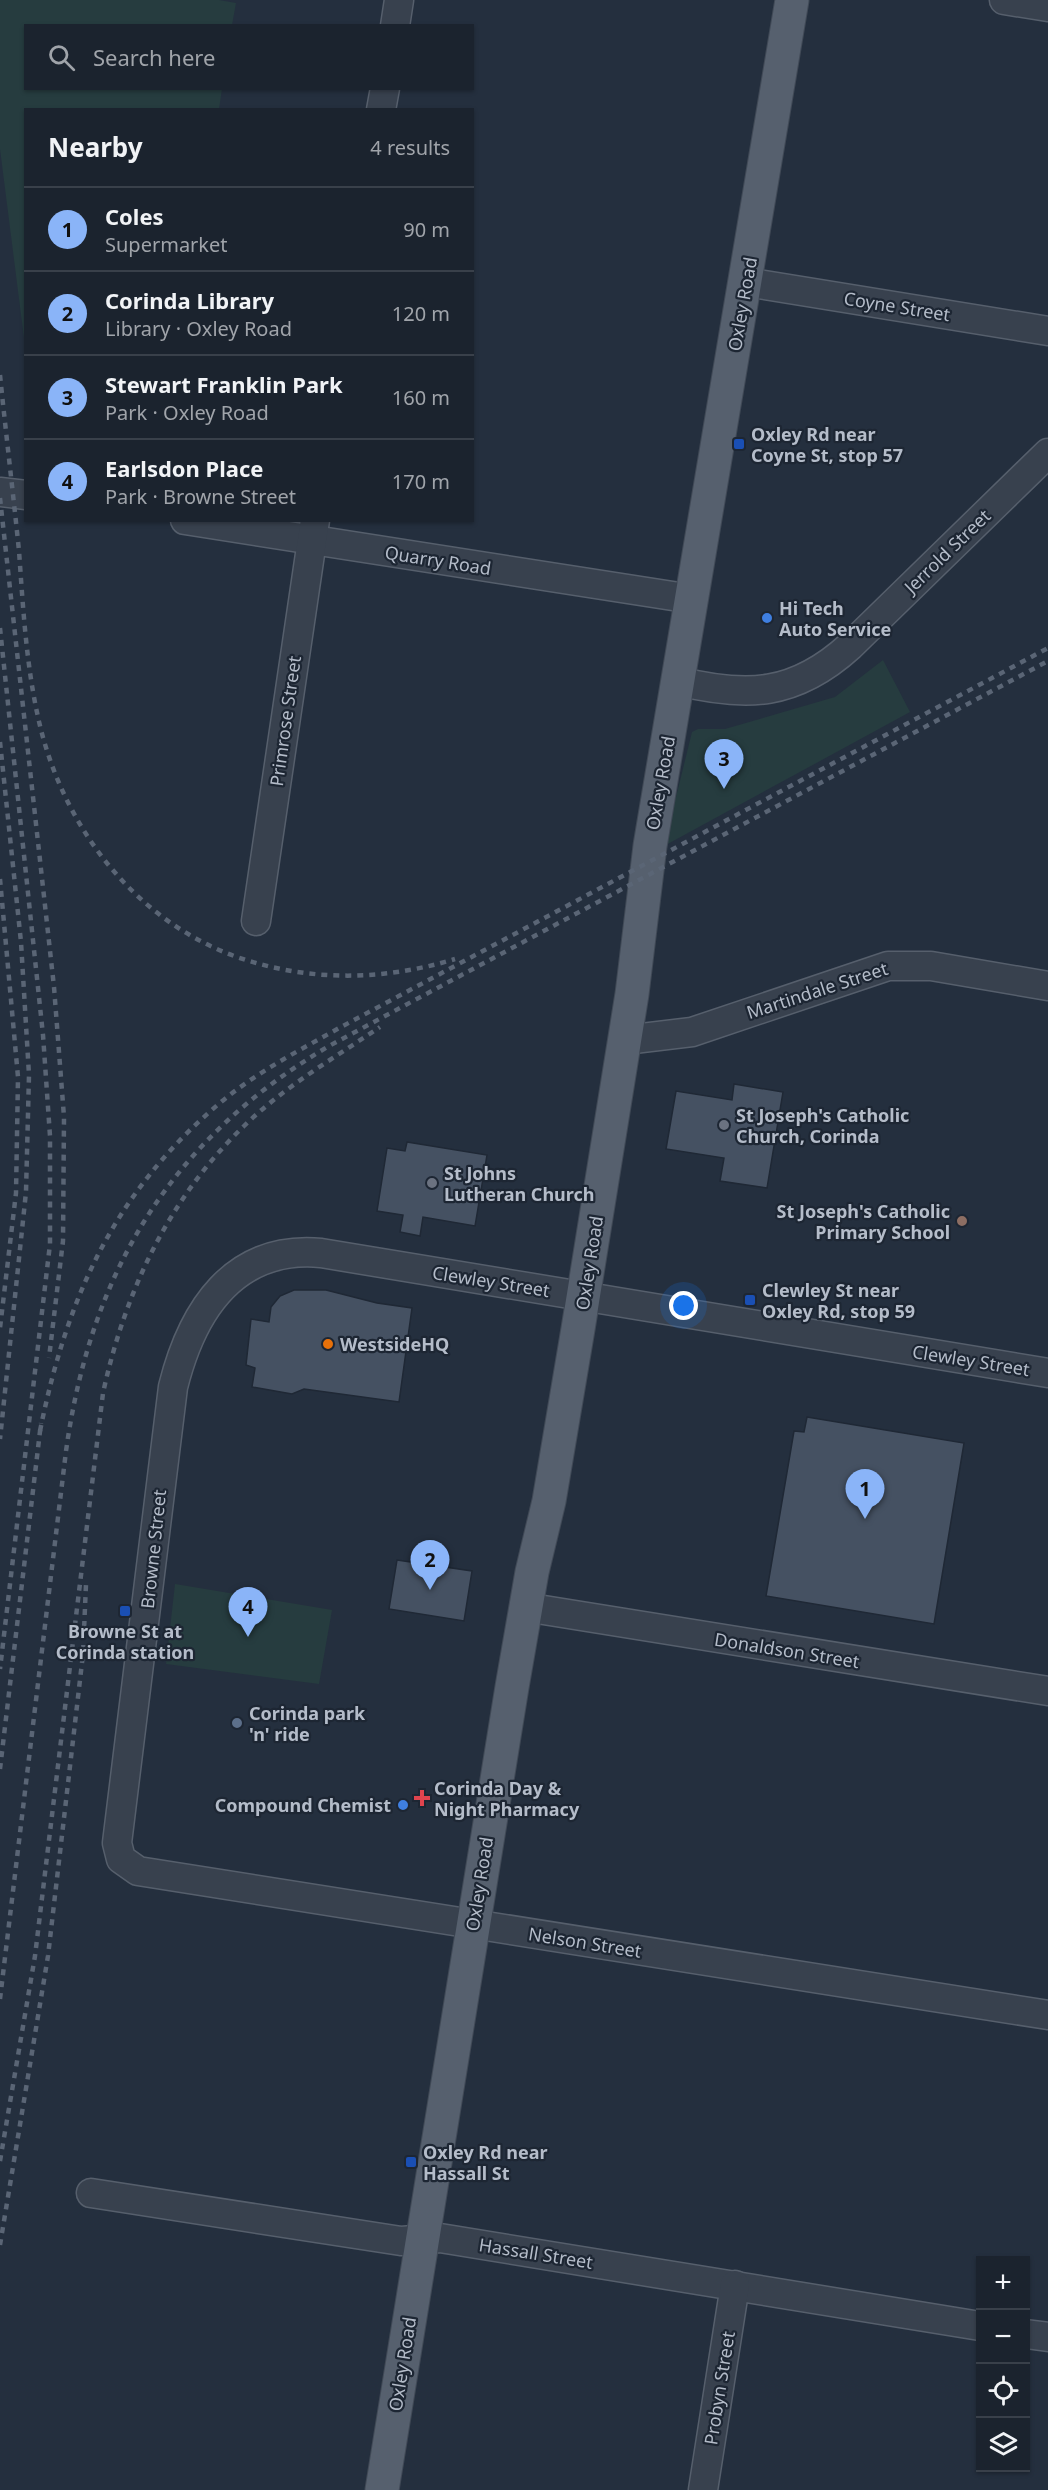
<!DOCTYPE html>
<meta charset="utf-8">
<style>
:root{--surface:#1b232e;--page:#242b36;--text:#f1f3f6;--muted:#a0a4aa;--line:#39404a;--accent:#8ab4f8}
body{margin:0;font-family:"Noto Sans",sans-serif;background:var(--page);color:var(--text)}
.controls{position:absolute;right:18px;bottom:18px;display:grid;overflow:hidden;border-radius:0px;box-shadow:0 2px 4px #0004}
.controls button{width:54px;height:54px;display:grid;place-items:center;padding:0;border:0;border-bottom:2px solid var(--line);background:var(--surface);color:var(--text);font:30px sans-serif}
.you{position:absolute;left:684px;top:1306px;width:21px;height:21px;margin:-15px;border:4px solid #fff;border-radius:50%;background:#1a73e8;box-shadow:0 0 0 9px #1a73e833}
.badge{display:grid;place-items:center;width:39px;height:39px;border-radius:50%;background:var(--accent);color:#111;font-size:20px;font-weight:700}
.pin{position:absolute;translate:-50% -50px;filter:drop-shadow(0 2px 3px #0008)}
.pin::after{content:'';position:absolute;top:32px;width:21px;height:18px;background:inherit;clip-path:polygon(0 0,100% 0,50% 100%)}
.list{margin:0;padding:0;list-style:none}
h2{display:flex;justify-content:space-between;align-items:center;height:78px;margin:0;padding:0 24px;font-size:26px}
h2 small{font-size:20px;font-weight:400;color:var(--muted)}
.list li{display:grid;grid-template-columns:39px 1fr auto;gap:18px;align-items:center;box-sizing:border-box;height:84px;padding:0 24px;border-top:2px solid var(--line)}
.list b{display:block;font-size:22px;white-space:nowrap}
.list p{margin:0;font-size:20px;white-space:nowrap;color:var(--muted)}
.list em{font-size:20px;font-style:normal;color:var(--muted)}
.icon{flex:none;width:33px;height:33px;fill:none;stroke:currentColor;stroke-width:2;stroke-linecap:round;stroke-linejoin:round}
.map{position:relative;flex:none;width:1048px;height:2490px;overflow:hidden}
.search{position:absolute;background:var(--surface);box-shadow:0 2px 4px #0004;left:24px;top:24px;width:450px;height:66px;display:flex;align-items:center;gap:15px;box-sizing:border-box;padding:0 21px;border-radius:0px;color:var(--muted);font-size:22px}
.panel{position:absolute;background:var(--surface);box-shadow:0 2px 4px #0004;left:24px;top:108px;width:450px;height:414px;border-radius:0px}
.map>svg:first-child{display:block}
.green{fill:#263c3f}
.building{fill:#455162;stroke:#1f2835;stroke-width:1.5}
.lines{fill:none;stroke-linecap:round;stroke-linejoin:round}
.minor-casing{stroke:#565f6c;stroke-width:31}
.major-casing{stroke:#414a57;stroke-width:35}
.minor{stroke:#38414e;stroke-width:28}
.major{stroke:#56606e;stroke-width:33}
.rail{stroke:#5a6575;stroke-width:4.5;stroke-dasharray:6 6;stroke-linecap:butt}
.transit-dot{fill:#1a4fb4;stroke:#1d2633;stroke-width:2}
.shop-dot{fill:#3f7fe0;stroke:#1d2633;stroke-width:2}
.worship-dot{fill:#6b7280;stroke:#1d2633;stroke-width:2}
.education-dot{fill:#8d6e63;stroke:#1d2633;stroke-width:2}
.food-dot{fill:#e8710a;stroke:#1d2633;stroke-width:2}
.service-dot{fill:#5c6f8a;stroke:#1d2633;stroke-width:2}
.health-dot{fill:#e0444e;stroke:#1d2633;stroke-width:2}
.labels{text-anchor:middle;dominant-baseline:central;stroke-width:4.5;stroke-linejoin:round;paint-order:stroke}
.street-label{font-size:18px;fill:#b4bcc9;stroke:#1d2633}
.poi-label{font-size:18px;font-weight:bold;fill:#b4bcc9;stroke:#1d2633;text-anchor:start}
</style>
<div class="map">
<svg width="1048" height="2490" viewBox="0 0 1048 2490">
<rect width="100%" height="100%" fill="#242f3e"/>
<g class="green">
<path d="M0 0H219L236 3 232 25 26 26V88L222 89 219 109 26 110 25 346 0 149Z"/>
<path d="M883 660 910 712 664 846 692 732 698 729H725L835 697Z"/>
<path d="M175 1584 332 1610 319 1684 166 1664Z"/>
</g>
<g class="building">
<path d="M734 1084 783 1092 767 1188 720 1181 724 1158 666 1149 676 1091 732 1100Z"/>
<path d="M407 1142 487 1155 475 1226 423 1217 420 1236 400 1232 403 1215 377 1211 387 1148 405 1151Z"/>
<path d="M294 1290H326L377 1303 412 1308 399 1402 304 1389 292 1394 252 1387 255 1368 246 1365 251 1319 269 1322 271 1307 280 1296Z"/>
<path d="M807 1417 964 1443 934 1624 766 1596 794 1431 804 1432Z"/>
<path d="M397 1560 472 1571 464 1621 389 1609Z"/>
</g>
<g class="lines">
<g class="minor-casing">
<g id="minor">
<path d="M1004 0 1048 7"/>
<path d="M395 26 399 0"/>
<path d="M381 110 385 88"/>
<path d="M746 282 1048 331"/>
<path d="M0 492 26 495"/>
<path d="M185 520 692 599"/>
<path d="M678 681C747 698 795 696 850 646L1048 453"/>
<path d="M256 921 315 520"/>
<path d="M625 1040 692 1032 888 966H931L1048 986"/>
<path d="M1048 1373 321 1253C233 1245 192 1311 173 1387L117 1843 121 1859 138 1871 1048 2015"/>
<path d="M525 1607 1048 1691"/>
<path d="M91 2193 401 2241 440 2238 980 2326"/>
<path d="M1026 2334 1048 2337"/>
<path d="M703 2490 735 2285"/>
</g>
</g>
<g class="major-casing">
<path id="major" d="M382 2490 512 1687 532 1572 549 1501 578 1329 632 994 650 846 792 0"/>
</g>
<use href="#minor" class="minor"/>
<use href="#major" class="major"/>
<g class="rail">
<path d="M0 375C6 434 13 492 19 551 23 606 26 663 38 717 61 824 133 920 237 957 309 982 383 981 455 959"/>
<path d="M0 498 54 987 64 1117 63 1241 49 1358"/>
<path d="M0 628 43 1035 50 1136V1244L0 1669"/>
<path d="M0 742 21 942 29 1075 26 1192 0 1439"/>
<path d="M0 879 18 1077 16 1193 0 1328"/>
<path d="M40 1431C67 1297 114 1192 221 1102 257 1072 300 1050 341 1027L1048 648"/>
<path d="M0 1769 41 1423"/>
<path d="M0 1999 66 1451C91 1271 171 1139 329 1046L1048 661"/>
<path d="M0 2161 35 1956 103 1393C125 1292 168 1199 244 1126 284 1087 334 1058 380 1027"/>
<path d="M0 2245 48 1956 83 1654 86 1584"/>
</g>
</g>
<g class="transit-dot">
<rect x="733" y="438" width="12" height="12" rx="3"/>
<rect x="744" y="1294" width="12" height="12" rx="3"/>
<rect x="119" y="1605" width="12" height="12" rx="3"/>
<rect x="405" y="2156" width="12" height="12" rx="3"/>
</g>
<g class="shop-dot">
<circle cx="767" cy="618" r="6"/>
<circle cx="403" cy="1805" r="6"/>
</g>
<g class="worship-dot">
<circle cx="724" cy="1125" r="6"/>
<circle cx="432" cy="1183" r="6"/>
</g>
<circle class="education-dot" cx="962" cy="1221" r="6"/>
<circle class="food-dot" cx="328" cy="1344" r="6"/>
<circle class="service-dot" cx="237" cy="1723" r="6"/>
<path class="health-dot" d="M419 1789h6v6h6v6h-6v6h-6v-6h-6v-6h6z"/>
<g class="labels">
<g class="street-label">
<text transform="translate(742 304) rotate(-80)">Oxley Road</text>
<text transform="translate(897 306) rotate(9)">Coyne Street</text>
<text transform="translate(947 551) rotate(-44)">Jerrold Street</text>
<text transform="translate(438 560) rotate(9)">Quarry Road</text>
<text transform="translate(285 721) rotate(-82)">Primrose Street</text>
<text transform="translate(660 783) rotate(-80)">Oxley Road</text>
<text transform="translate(817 990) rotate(-18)">Martindale Street</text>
<text transform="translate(589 1263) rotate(-81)">Oxley Road</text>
<text transform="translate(491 1281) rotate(9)">Clewley Street</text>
<text transform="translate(971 1360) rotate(9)">Clewley Street</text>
<text transform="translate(153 1549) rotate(-84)">Browne Street</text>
<text transform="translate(787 1650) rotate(9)">Donaldson Street</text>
<text transform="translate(479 1884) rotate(-81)">Oxley Road</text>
<text transform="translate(585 1942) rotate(9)">Nelson Street</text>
<text transform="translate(536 2253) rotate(9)">Hassall Street</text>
<text transform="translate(402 2364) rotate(-81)">Oxley Road</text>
<text transform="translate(719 2388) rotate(-81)">Probyn Street</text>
</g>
<g class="poi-label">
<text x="751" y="434">Oxley Rd near<tspan x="751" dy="21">Coyne St, stop 57</tspan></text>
<text x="779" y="608">Hi Tech<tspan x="779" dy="21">Auto Service</tspan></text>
<text x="736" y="1115">St Joseph's Catholic<tspan x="736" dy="21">Church, Corinda</tspan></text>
<text x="444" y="1173">St Johns<tspan x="444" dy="21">Lutheran Church</tspan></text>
<text x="950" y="1211" text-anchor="end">St Joseph's Catholic<tspan x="950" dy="21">Primary School</tspan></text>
<text x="762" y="1290">Clewley St near<tspan x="762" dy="21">Oxley Rd, stop 59</tspan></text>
<text x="340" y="1344">WestsideHQ</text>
<text x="125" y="1631" text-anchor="middle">Browne St at<tspan x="125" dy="21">Corinda station</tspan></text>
<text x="249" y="1713">Corinda park<tspan x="249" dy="21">'n' ride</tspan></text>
<text x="434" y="1788">Corinda Day &amp;<tspan x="434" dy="21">Night Pharmacy</tspan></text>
<text x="391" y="1805" text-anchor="end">Compound Chemist</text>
<text x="423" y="2152">Oxley Rd near<tspan x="423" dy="21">Hassall St</tspan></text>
</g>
</g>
</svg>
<div class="controls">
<button>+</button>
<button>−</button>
<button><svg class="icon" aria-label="locate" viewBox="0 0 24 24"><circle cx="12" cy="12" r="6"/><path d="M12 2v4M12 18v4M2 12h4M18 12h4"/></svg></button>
<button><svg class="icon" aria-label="layers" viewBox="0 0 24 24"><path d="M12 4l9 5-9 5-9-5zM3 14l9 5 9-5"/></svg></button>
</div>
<div class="you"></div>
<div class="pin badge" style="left:865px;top:1519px">1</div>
<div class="pin badge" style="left:430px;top:1590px">2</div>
<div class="pin badge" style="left:724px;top:789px">3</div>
<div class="pin badge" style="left:248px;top:1637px">4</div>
<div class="search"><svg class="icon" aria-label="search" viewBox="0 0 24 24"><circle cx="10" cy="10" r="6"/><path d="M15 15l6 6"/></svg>Search here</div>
<section class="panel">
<h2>Nearby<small>4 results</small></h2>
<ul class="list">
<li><span class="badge">1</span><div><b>Coles</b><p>Supermarket</p></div><em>90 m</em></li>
<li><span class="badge">2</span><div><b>Corinda Library</b><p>Library · Oxley Road</p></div><em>120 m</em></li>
<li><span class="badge">3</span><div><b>Stewart Franklin Park</b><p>Park · Oxley Road</p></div><em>160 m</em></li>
<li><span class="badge">4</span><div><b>Earlsdon Place</b><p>Park · Browne Street</p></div><em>170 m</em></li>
</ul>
</section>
</div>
